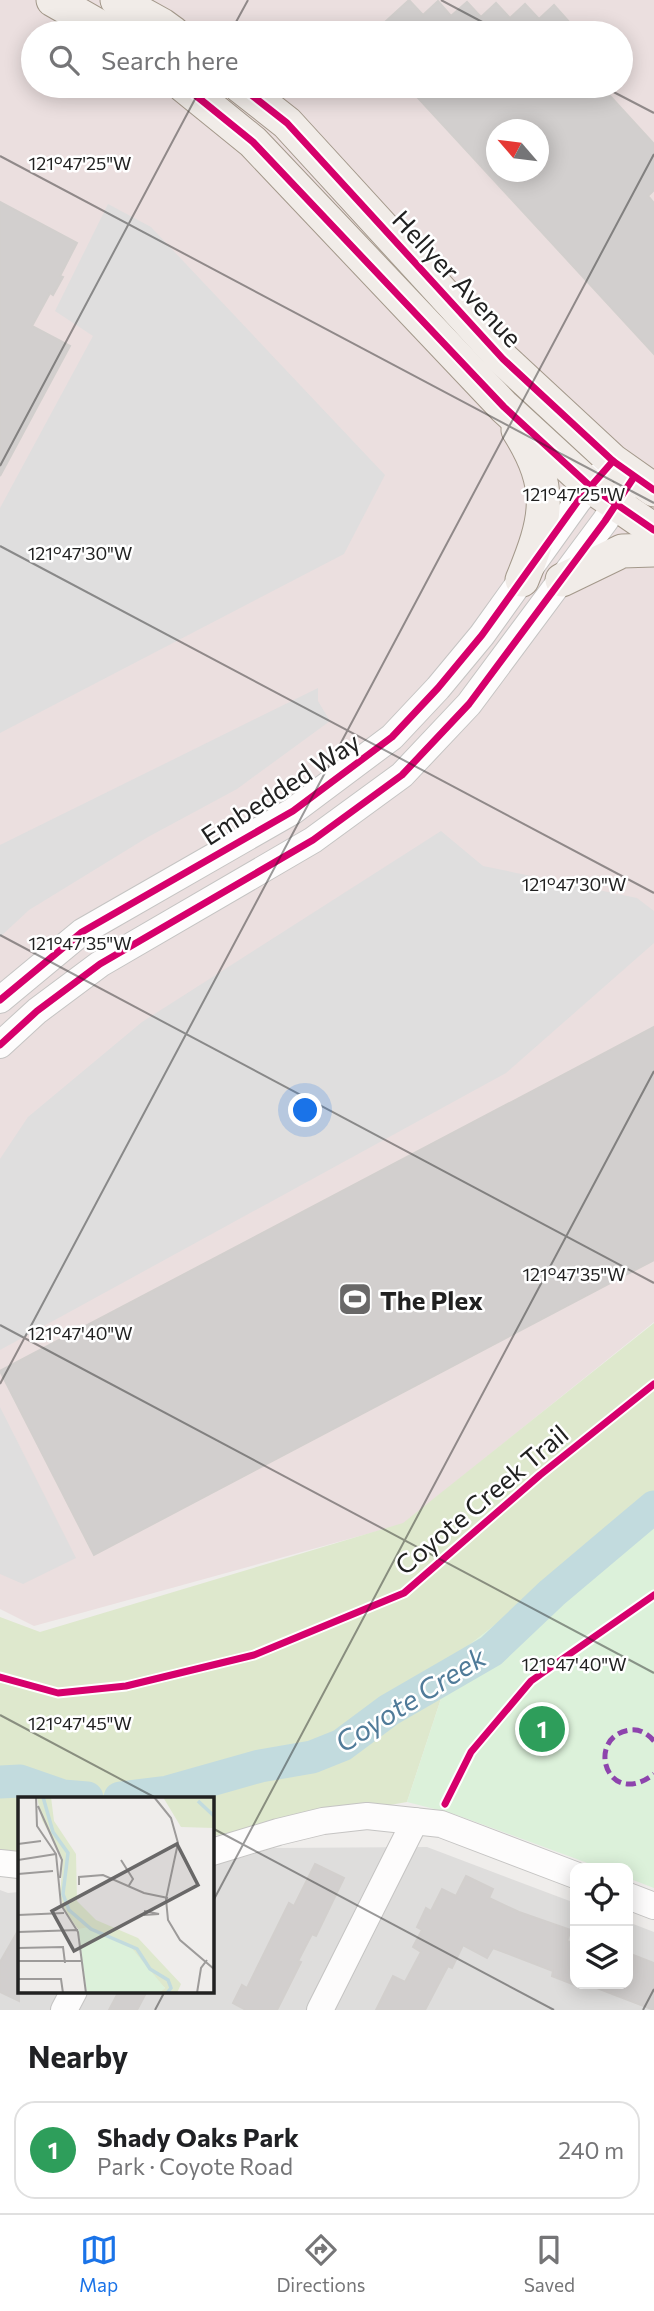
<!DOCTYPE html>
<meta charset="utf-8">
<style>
:root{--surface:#fff;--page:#f2f2f2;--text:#202124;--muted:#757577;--line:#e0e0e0;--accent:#1a73e8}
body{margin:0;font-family:Commissioner,sans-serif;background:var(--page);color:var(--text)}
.controls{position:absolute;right:21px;bottom:21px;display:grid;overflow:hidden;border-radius:14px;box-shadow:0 4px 18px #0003}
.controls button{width:63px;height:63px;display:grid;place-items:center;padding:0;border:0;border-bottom:2px solid var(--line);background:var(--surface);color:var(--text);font:35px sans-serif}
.compass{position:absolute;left:486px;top:119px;width:63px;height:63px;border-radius:50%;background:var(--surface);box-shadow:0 4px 18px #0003;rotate:298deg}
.you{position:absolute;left:306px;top:1111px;width:24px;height:24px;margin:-18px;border:5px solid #fff;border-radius:50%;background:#1a73e8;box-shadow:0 0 0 10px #1a73e833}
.badge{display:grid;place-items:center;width:46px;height:46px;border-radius:50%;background:var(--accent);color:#fff;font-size:23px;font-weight:700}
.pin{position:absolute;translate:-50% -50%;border:4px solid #fff;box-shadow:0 2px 7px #0006}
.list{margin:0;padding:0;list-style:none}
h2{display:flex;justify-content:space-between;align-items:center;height:91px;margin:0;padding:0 28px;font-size:30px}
h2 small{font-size:23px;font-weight:400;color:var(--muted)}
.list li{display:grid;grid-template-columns:46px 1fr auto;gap:21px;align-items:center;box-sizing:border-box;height:98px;margin:0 14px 14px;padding:0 14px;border:2px solid var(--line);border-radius:21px}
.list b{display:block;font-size:26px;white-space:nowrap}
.list p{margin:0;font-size:23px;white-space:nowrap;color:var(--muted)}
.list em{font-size:23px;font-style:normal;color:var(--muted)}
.icon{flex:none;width:38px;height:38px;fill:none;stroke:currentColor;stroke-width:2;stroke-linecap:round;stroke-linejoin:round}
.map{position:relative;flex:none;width:654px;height:2010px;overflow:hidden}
.search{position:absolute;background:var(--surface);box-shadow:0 4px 18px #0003;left:21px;right:21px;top:21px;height:77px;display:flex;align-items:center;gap:18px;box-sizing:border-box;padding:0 24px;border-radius:38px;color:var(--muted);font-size:26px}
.sheet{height:203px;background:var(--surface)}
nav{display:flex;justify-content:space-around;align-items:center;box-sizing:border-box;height:98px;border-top:2px solid var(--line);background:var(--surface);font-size:19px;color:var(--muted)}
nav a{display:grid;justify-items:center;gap:4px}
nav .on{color:var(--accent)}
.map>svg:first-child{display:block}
.residential{fill:#dedddc}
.commercial{fill:#ebdfdf;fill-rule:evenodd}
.grass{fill:#dee8cd}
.park{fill:#dcf1da}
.parking{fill:#dfdede}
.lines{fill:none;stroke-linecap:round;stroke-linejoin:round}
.river{stroke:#c2dbde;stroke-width:33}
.building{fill:#d2cfce;stroke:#d2cfcd;stroke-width:2;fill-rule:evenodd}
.minor-casing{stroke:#c5c4c3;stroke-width:28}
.major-casing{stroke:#a3988a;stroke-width:35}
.minor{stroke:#fdfcfc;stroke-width:26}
.major{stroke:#f1ece8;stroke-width:33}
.quiet{stroke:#8e44ad;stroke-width:5;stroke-dasharray:10 5;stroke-linecap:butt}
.cycleway-casing{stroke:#fff;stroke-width:11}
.cycleway{stroke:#d6006c;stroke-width:7}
.ticks{fill:none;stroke:#212121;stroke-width:2;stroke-opacity:0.45}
.labels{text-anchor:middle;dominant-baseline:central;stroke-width:5;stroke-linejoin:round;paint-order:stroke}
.street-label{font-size:26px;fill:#212121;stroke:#fff}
.poi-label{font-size:26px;font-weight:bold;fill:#212121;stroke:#fff;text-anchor:start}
.water-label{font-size:28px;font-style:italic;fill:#507b99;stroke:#fff}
.inset-river{fill:none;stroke:#c2dbde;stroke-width:3.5}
.inset-road{fill:none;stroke:#9d9b9a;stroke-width:2}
.view{fill:#696868;fill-opacity:0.15;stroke:#696868;stroke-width:3.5}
.inset-edge{fill:none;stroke:#212121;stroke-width:3.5}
.ticks-label{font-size:18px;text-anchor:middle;fill:#212121;stroke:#fff;stroke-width:5;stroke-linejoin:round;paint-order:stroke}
</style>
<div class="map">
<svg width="654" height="2010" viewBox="0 0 654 2010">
<rect width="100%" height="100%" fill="#efedeb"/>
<path class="residential" d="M427 1847 575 1903V1984H628V1922L654 1932V2010H0V1890L8 1893 19 1892V1991H212V1866L274 1848Z"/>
<path class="commercial" d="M0 0H654V1322L403 1524 34 1626 0 1609ZM33 33H621V86H33ZM496 130H538V172H496Z"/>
<path class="grass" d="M654 1323V1502L455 1656 407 1802 212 1836V1798H19V1852L0 1851V1617L40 1632 403 1523Z"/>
<path class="park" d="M654 1500V1888L628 1878V1868H601L454 1814 407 1802 455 1656Z"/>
<g class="parking">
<path d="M108 204 151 227 385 475 344 554 0 733V508L93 336 55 311Z"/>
<path d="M318 688V701L330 721 237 789 148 837 29 910 0 937V845Z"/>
<path d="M441 831 483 866 637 898 654 911V943L506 1073 0 1350V1159L28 1117 142 1022Z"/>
<path d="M0 1407 76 1558 23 1584 0 1574Z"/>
</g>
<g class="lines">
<g class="river">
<path d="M0 1782 20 1781 63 1796 87 1798"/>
<path d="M120 1798 168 1792 260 1766 312 1757 342 1745 389 1710 491 1651 552 1593 654 1507"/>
</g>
</g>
<g class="building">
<path d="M409 0 423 15 438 1 451 16 467 2 481 17 496 3 510 18 525 4 539 19 554 5 579 33H373Z"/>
<path d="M407 86H601L654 144V190L648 196 654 203V354ZM496 130H538V172H496Z"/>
<path d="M0 202 77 243 60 276 63 277 53 295 50 293 32 326 70 346 0 476Z"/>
<path d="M654 1027V1260L94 1555 0 1371Z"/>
<path d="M315 1864 344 1878 316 1936 312 1934 298 1961 301 1962 277 2010H246L233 2003 242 1985 247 1988 289 1903 294 1906Z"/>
<path d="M466 1876 493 1889 489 1898 519 1912 571 1930 567 1941 575 1944V1985L552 1976 553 1971 493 1948 487 1958 463 1945 452 1968 448 1966 425 2010H376L393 1976 405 1982 421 1952 413 1947 422 1930 417 1927 426 1908 431 1911 442 1889 456 1896Z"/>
<path d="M19 1929V2001L0 1992V1962Z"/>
<path d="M628 1953 654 1963V2010L589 1985 628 1984Z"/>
<path d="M119 1991H147L137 2010H109Z"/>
</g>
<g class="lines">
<g class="minor-casing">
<g id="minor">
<path d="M0 1000 82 932 293 811 392 737 438 688 482 635 578 501 613 461"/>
<path d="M0 1045 37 1011 100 964 313 840 402 775 469 704 605 521 625 490"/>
<path d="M212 1852 278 1832 323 1821 367 1816 441 1824 575 1875"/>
<path d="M0 1863 19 1865"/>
<path d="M628 1896 654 1906"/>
<path d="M64 2010 74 1991"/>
<path d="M320 2010 415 1821"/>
</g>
</g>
<g class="major-casing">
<g id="major">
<path d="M53 0 111 33"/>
<path d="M117 0 162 25 173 33"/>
<path d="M184 86 253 142 504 407 590 486 654 530"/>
<path d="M240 86 287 123 503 359 613 461 654 490"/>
<path d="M518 430C555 489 547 519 522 580"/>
<path d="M562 580 622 551 654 550"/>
</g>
</g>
<use href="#minor" class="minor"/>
<use href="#major" class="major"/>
<path class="quiet" d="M654 1741C648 1734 640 1729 631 1730 584 1735 606 1811 654 1774"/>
<g class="cycleway-casing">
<g id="cycleway">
<path d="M184 86 253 142 504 407 590 486 654 530"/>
<path d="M240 86 287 123 503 359 613 461 654 490"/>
<path d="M0 1000 82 932 293 811 392 737 438 688 482 635 578 501 613 461"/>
<path d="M0 1045 37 1011 100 964 313 840 402 775 469 704 605 521 634 477"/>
<path d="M0 1677 58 1693 126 1686 254 1655 404 1593 540 1475 654 1384"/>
<path d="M445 1804 471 1752 531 1681 654 1595"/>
</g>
</g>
<use href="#cycleway" class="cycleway"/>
</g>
<path class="ticks" d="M441 0 503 33M230 33 248 0M602 86 654 113M0 156 654 503M0 466 202 86M0 546 654 893M0 935 654 1283M0 1325 654 1673M0 1384 654 154M0 1715 156 1798M212 1828 554 2010M212 1903 654 1071M155 2010 165 1991M643 2010 654 1989"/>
<defs>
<g id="stadium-square" transform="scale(1.75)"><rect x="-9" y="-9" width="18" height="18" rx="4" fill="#696868" stroke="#fff"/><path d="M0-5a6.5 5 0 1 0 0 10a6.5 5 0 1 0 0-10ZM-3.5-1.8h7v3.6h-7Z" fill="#fff"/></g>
</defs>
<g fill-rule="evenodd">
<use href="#stadium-square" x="355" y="1299"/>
</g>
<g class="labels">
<g class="street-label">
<text transform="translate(458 278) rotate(47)">Hellyer Avenue</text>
<text transform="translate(280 788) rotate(-33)">Embedded Way</text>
<text transform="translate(481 1499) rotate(-40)">Coyote Creek Trail</text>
</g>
<g class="poi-label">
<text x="380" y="1299">The Plex</text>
</g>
<g class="water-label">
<text transform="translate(410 1699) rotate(-32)">Coyote Creek</text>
</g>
</g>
<g transform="translate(18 1797)">
<rect width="196" height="196" fill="#efedeb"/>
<path d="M19 0H33L36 24 58 57 59 104 78 123 120 141 163 187 159 196H141L147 191 131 176 60 132 47 114 42 98 45 62 24 23ZM145 0H196V31L163 30Z" fill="#dee8cd"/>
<path d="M71 130 112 149 147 191 141 196H69L60 132Z" fill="#dcf1da"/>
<path class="inset-river" d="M25 0 35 35 50 56 45 97 51 113 73 132 119 152 132 172 150 183 153 191 149 196M180 4 196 19"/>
<path class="inset-road" d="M18 0 19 29 38 57 43 108 60 135 68 196M136 0 153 21 160 46 148 102 150 123 162 143 196 172M20 9 44 63 42 81M0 47 23 44M0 63 38 57M103 63 115 82 110 90M0 77 35 74M61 88V80L85 78 126 96 150 101M0 118 46 116M126 118 141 117 126 114M0 135 60 133M0 151 45 150 47 166M0 164H64M0 182H43L45 196M179 196 183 171 189 163"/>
<path class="view" d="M159 47 180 88 56 154 34 114Z"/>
<rect width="196" height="196" class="inset-edge"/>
</g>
<g class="ticks-label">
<text x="80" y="170">121°47'25"W</text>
<text x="574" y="501">121°47'25"W</text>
<text x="80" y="560">121°47'30"W</text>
<text x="574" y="891">121°47'30"W</text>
<text x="80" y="950">121°47'35"W</text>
<text x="574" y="1281">121°47'35"W</text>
<text x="80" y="1340">121°47'40"W</text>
<text x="574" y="1671">121°47'40"W</text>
<text x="80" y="1730">121°47'45"W</text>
</g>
</svg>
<div class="controls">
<button><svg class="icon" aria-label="locate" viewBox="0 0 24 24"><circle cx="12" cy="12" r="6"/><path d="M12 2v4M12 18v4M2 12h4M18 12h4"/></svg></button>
<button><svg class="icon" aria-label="layers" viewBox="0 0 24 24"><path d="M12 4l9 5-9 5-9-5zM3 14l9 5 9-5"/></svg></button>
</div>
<svg class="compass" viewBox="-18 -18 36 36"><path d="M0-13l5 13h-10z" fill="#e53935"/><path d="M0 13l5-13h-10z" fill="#757577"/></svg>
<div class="you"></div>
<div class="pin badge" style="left:542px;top:1729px;background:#2e9e5b">1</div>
<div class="search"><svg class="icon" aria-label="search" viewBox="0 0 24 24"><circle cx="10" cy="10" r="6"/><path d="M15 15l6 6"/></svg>Search here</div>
</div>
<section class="sheet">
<h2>Nearby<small></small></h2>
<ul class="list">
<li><span class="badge" style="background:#2e9e5b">1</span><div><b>Shady Oaks Park</b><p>Park · Coyote Road</p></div><em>240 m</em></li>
</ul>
</section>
<nav>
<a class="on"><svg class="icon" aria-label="map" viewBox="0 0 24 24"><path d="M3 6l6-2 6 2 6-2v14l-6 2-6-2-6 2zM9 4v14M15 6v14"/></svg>Map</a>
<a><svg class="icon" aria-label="directions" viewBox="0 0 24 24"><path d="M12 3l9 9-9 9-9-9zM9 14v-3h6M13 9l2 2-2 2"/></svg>Directions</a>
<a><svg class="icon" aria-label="saved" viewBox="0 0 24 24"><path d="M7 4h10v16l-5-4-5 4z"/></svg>Saved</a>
</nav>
